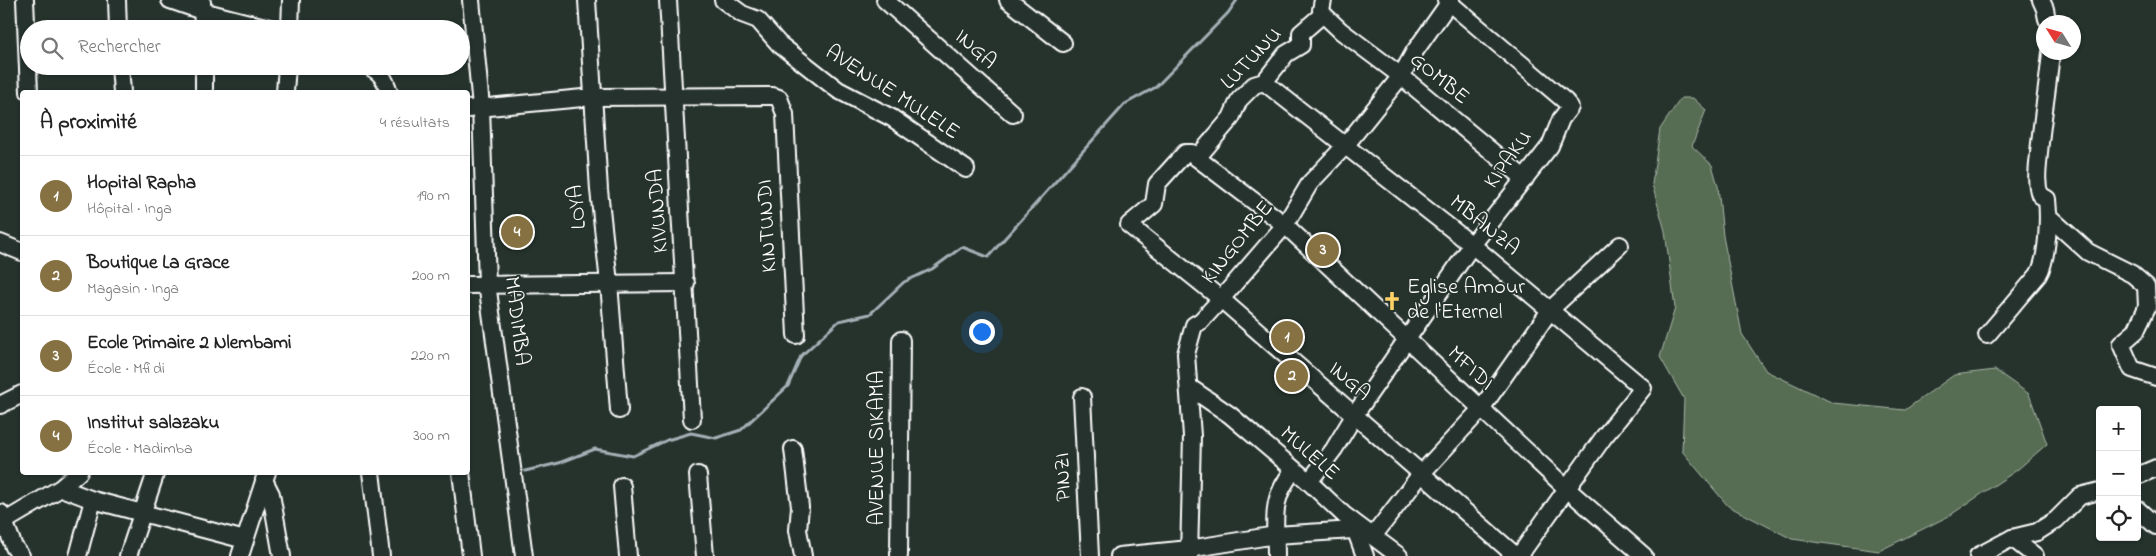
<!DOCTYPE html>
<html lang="fr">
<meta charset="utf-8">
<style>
:root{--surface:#fff;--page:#f2f2f2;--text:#222;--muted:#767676;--line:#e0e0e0;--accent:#857141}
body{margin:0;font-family:"Indie Flower",sans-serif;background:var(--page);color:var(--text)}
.controls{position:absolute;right:15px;bottom:15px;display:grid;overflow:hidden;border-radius:5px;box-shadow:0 1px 4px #0004}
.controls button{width:45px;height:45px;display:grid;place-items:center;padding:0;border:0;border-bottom:1px solid var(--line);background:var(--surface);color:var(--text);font:25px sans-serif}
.compass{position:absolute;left:2036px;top:15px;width:45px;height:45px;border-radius:50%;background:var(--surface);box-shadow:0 1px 4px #0004;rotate:307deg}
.you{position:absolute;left:981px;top:331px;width:18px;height:18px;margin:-12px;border:4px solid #fff;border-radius:50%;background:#1a73e8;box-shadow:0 0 0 8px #1a73e833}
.badge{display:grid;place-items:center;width:32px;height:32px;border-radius:50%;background:var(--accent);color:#fff;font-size:16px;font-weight:700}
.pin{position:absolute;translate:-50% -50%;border:2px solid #fff;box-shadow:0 1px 5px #0006}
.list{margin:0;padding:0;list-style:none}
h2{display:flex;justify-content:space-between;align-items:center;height:65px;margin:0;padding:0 20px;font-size:21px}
h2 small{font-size:16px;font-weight:400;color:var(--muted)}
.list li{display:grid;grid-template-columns:32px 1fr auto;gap:15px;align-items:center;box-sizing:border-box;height:80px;padding:0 20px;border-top:1px solid var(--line)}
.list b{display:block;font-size:19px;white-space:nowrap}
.list p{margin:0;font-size:16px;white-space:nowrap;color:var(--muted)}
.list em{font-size:16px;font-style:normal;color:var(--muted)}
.icon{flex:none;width:28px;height:28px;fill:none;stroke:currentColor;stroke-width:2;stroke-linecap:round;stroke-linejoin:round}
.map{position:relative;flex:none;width:2156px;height:556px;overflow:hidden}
.search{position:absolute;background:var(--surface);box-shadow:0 1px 4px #0004;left:20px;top:20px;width:450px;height:55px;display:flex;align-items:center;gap:12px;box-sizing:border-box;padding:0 18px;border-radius:28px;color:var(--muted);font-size:19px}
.panel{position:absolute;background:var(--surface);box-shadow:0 1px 4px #0004;left:20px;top:90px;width:450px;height:385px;border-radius:5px}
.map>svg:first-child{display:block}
.green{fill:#566d52;stroke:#aab6a8}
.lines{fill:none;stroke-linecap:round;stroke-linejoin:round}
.stream{stroke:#a4b1b7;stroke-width:3}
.minor-casing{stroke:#fff;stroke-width:20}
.minor{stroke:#26332d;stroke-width:16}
.labels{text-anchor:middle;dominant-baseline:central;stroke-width:4;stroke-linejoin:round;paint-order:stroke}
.street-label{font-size:22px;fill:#fff;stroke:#26332d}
.poi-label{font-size:22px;fill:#fff;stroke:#26332d;text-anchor:start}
</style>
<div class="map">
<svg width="2156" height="556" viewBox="0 0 2156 556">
<rect width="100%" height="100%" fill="#26332d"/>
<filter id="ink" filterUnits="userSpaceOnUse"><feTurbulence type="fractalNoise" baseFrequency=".02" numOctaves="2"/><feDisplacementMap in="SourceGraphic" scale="10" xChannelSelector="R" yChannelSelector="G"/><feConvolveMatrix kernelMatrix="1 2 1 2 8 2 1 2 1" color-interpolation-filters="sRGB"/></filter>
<g filter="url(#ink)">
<path class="green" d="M1681 98H1693L1706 110 1692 146 1712 165 1718 186 1723 236 1742 334 1766 371 1833 403 1905 410 1954 375 1995 370 2029 394 2047 444 2017 470 1949 516 1879 551 1792 539 1728 506 1682 451 1684 399 1660 357 1675 308 1665 231 1652 184 1660 129Z"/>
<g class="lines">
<path class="stream" d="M525 471 559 463 595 449 633 456 667 440 691 433 716 438 741 430 788 386 801 356 839 321 870 314 904 282 932 269 962 247 988 257 1125 104 1156 87 1228 13 1237 0"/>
<g class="minor-casing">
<g id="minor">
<path d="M25 0 29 92"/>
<path d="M117 0 118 29"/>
<path d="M170 0 202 11 273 29"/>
<path d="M471 0 481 107 487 283 524 556"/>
<path d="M587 0 599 190 609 283 619 410"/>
<path d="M668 0 692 419"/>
<path d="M723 0 742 14 758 20 779 44 838 90 892 118 966 169"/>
<path d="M885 0 1013 114"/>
<path d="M1008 0 1063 43"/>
<path d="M1323 0 1321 10 1323 14 1301 33V45L1286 54 1264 82 1254 85 1239 100 1231 118 1197 158 1192 153H1185L1157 184 1154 204 1129 225 1221 299 1516 556"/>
<path d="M2041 0 2045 9 2047 19 2051 22"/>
<path d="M202 2 203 29"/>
<path d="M1323 14 1341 31 1401 76 1525 179"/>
<path d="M290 29 291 0"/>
<path d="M120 66 122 92"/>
<path d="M204 66V92"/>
<path d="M368 66C381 72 385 79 389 92"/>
<path d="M1264 82 1472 245 1643 388 1603 438 1519 556"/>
<path d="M285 92 287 66"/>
<path d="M468 109 593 97 773 96 779 98 785 114 796 335"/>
<path d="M1197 158 1285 225 1566 488 1644 556"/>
<path d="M2048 216 2088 252 2132 274 2146 286 2147 307"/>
<path d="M0 243 22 252"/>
<path d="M468 285 686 283"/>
<path d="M2147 307 2136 331 2121 344 2132 369 2156 377"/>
<path d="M1987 335 2038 275C2048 259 2049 218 2047 199L2040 195C2035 182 2038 167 2039 153 2042 119 2048 86 2051 52"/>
<path d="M1189 387 1230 415 1309 482 1344 515 1399 556"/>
<path d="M1082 397 1090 556"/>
<path d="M0 405 22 394"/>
<path d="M793 449 800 507 798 530 803 556"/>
<path d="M371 472 381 556"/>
<path d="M461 472 471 556"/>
<path d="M698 475 705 556"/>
<path d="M2137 476 2156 468"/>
<path d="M264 480 271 494 282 556"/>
<path d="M1309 482 1334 449 1354 416 1472 245 1550 146 1561 119 1570 107 1565 101 1446 0"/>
<path d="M622 486 628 556"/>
<path d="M61 488 93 500 245 540"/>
<path d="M2137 509 2156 526"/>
<path d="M1 513 14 547 21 556"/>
<path d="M1352 521 1365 556"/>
<path d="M0 524 61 488 79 472"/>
<path d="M1374 535 1421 474 1481 409 1551 309 1620 245"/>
<path d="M2012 538 2035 556"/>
<path d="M78 556 93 500"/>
<path d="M128 556 156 472"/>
<path d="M240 556 267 472"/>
<path d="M899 556 901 340"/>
<path d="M1119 556 1189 549 1276 535 1353 530"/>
<path d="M1189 556 1192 436 1186 354 1194 325 1201 321 1221 299 1285 225 1310 183 1345 146 1401 76 1415 51 1451 0"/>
<path d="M1276 556C1276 520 1269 500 1294 470"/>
<path d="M1978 556 2012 538 2037 532 2056 520 2080 496 2100 491"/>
</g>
</g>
<use href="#minor" class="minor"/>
</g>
</g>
<defs>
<g id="church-bare" transform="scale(1.5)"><path d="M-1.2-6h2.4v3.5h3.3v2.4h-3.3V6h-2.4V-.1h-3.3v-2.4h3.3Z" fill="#ffd166" stroke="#26332d" stroke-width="2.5" paint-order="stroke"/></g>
</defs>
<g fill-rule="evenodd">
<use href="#church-bare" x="1392" y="301"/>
</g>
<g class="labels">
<g class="street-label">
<text transform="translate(975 50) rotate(42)">INGA</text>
<text transform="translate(1252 59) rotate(-46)">LUTUNU</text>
<text transform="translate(1439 79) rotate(39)">GOMBE</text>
<text transform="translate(892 93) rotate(33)">AVENUE MULELE</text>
<text transform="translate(1509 160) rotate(-54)">KIPAKU</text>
<text transform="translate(578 207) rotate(-96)">LOYA</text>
<text transform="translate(659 211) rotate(-94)">KIVUNDA</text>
<text transform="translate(768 226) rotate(-93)">KINTUNDI</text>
<text transform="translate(1484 226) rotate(39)">MBANZA</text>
<text transform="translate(1238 243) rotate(-51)">KINGOMBE</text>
<text transform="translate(516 321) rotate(83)">MADIMBA</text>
<text transform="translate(1470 369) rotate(43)">MFIDI</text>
<text transform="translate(1349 382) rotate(41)">INGA</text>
<text transform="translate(878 448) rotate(-90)">AVENUE SIKAMA</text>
<text transform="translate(1309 454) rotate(41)">MULELE</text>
<text transform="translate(1064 477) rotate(-92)">PINZI</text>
</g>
<g class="poi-label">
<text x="1407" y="288">Eglise Amour<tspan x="1407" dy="25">de l'Eternel</tspan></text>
</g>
</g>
</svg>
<div class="controls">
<button>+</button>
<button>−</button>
<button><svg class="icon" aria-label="locate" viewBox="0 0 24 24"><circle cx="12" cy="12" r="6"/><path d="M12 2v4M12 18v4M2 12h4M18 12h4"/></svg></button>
</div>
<svg class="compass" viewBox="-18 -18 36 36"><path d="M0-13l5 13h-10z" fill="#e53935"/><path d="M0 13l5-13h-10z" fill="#767676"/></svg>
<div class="you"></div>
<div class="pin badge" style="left:1287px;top:337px">1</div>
<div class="pin badge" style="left:1292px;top:376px">2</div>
<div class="pin badge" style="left:1323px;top:250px">3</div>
<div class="pin badge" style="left:517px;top:232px">4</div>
<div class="search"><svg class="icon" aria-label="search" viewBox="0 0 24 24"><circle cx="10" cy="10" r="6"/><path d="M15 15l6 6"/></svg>Rechercher</div>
<section class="panel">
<h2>À proximité<small>4 résultats</small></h2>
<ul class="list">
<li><span class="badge">1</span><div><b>Hopital Rapha</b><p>Hôpital · Inga</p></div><em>190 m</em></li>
<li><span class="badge">2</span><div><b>Boutique La Grace</b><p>Magasin · Inga</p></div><em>200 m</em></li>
<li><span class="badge">3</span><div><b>Ecole Primaire 2 Nlembami</b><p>École · Mfidi</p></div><em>220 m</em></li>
<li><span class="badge">4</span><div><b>Institut salazaku</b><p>École · Madimba</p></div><em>300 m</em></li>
</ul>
</section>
</div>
